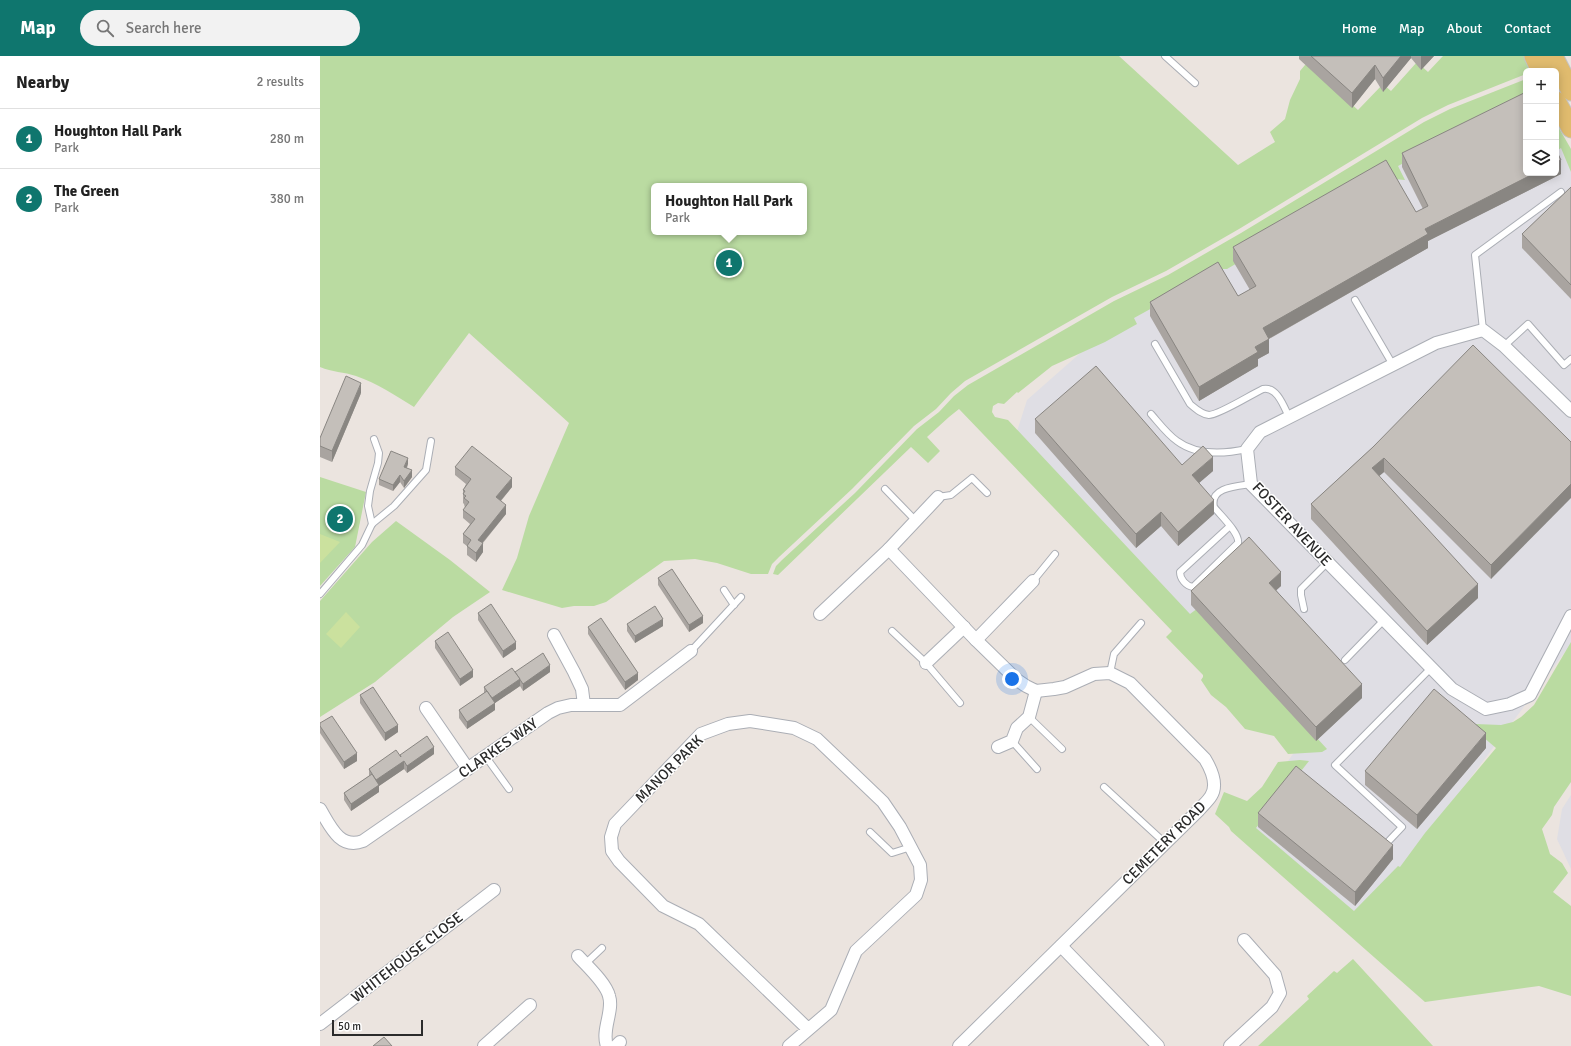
<!DOCTYPE html>
<meta charset="utf-8">
<style>
:root{--surface:#fff;--page:#f2f2f2;--text:#222;--muted:#767676;--line:#e0e0e0;--accent:#0f766e}
body{margin:0;font-family:Signika,sans-serif;background:var(--page);color:var(--text)}
.controls{position:absolute;right:12px;top:12px;display:grid;overflow:hidden;border-radius:6px;box-shadow:0 2px 10px #0003}
.controls button{width:36px;height:36px;display:grid;place-items:center;padding:0;border:0;border-bottom:1px solid var(--line);background:var(--surface);color:var(--text);font:20px sans-serif}
.scale{position:absolute;left:12px;bottom:10px;width:91px;box-sizing:border-box;padding-left:4px;border:2px solid #2b2b2b;border-top:0;font-size:11px;line-height:14px;white-space:nowrap;color:#2b2b2b;-webkit-text-stroke:3px #fff;paint-order:stroke}
.you{position:absolute;left:692px;top:623px;width:14px;height:14px;margin:-10px;border:3px solid #fff;border-radius:50%;background:#1a73e8;box-shadow:0 0 0 6px #1a73e833}
.badge{display:grid;place-items:center;width:26px;height:26px;border-radius:50%;background:var(--accent);color:#fff;font-size:13px;font-weight:700}
.pin{position:absolute;translate:-50% -50%;border:2px solid #fff;box-shadow:0 1px 4px #0006}
.popup{position:absolute;left:331px;top:127px;width:156px;height:52px;box-sizing:border-box;display:grid;place-content:center;border-radius:6px;background:var(--surface);filter:drop-shadow(0 1px 3px #0005);font-size:13px;white-space:nowrap;color:var(--muted)}
.popup b{font-size:15px;color:var(--text)}
.popup::after{content:'';position:absolute;left:50%;top:100%;margin-left:-8px;border:8px solid transparent;border-top-color:var(--surface)}
.list{margin:0;padding:0;list-style:none}
h2{display:flex;justify-content:space-between;align-items:center;height:52px;margin:0;padding:0 16px;font-size:17px}
h2 small{font-size:13px;font-weight:400;color:var(--muted)}
.list li{display:grid;grid-template-columns:26px 1fr auto;gap:12px;align-items:center;box-sizing:border-box;height:60px;padding:0 16px;border-top:1px solid var(--line)}
.list b{display:block;font-size:15px;white-space:nowrap}
.list p{margin:0;font-size:13px;white-space:nowrap;color:var(--muted)}
.list em{font-size:13px;font-style:normal;color:var(--muted)}
.icon{flex:none;width:22px;height:22px;fill:none;stroke:currentColor;stroke-width:2;stroke-linecap:round;stroke-linejoin:round}
.map{position:relative;flex:none;width:1251px;height:990px;overflow:hidden}
header{display:flex;align-items:center;gap:24px;box-sizing:border-box;height:56px;padding:0 20px;background:var(--accent);color:#fff}
header strong{font-size:19px}
nav{display:flex;gap:22px;margin-inline-start:auto;font-size:14px}
.search{width:280px;height:36px;background:var(--page);display:flex;align-items:center;gap:10px;box-sizing:border-box;padding:0 14px;border-radius:22px;color:var(--muted);font-size:15px}
main{display:flex}
aside{flex:1;background:var(--surface)}
.map>svg:first-child{display:block}
.industrial{fill:#dfdee4}
.green{fill:#badba1;fill-rule:evenodd}
.pitch{fill:#cbe19e}
.lines{fill:none;stroke-linecap:round;stroke-linejoin:round}
.service-casing{stroke:#abaeb5;stroke-width:8}
.minor-casing{stroke:#abaeb5;stroke-width:14}
.primary-casing{stroke:#c4c4c4;stroke-width:21}
.service{stroke:#fff;stroke-width:6}
.minor{stroke:#fff;stroke-width:12}
.primary{stroke:#e0bb6e;stroke-width:19}
.wall{fill:#a9a4a0}
.shaded-wall{fill:#898682}
.building{fill:#c4bfba;stroke:#898682}
.labels{text-anchor:middle;dominant-baseline:central;stroke-width:3;stroke-linejoin:round;paint-order:stroke}
.street-label{font-size:15px;fill:#2b2b2b;stroke:#fff}
</style>
<header>
<strong>Map</strong>
<div class="search"><svg class="icon" aria-label="search" viewBox="0 0 24 24"><circle cx="10" cy="10" r="6"/><path d="M15 15l6 6"/></svg>Search here</div>
<nav><a>Home</a><a>Map</a><a>About</a><a>Contact</a></nav>
</header>
<main>
<aside>
<h2>Nearby<small>2 results</small></h2>
<ul class="list">
<li><span class="badge">1</span><div><b>Houghton Hall Park</b><p>Park</p></div><em>280 m</em></li>
<li><span class="badge">2</span><div><b>The Green</b><p>Park</p></div><em>380 m</em></li>
</ul>
</aside>
<div class="map">
<svg width="1251" height="990" viewBox="0 0 1251 990">
<rect width="100%" height="100%" fill="#ebe4df"/>
<g class="industrial">
<path d="M1206 32V117H1236V76L1251 98V588L1043 865 926 777 968 705 980 688 693 388 707 344 833 233Z"/>
<path d="M1251 739V813L1237 783 1242 753Z"/>
</g>
<g class="green">
<path d="M0 0H799L918 109 955 86 950 76 965 63 970 44 980 23V15L985 9 987 8 1038 54 1063 28 1071 35 1097 6 1108 16 1123 0H1204L1210 15H1206V18L1128 49 1102 62 919 173 846 215 792 241 645 325 631 337 616 353 594 370 532 433 459 501 452 508 448 518H431L397 507 375 503 344 505 286 546 274 550H254L242 552 182 534 197 502 209 460 249 367 149 277 94 351C76 340 57 327 36 320 24 316 12 316 0 311ZM334 130H484V176H334Z"/>
<path d="M1206 23V44L1078 110 1085 124 1074 123 1070 118 907 213H903L814 262 817 268 785 286 732 310 698 337 697 336 684 348 678 347 673 350 672 356 675 361 688 364 870 558 878 552 1007 693 1002 696 968 698 954 680 925 673 906 651 891 639 881 624 883 621V619L846 581 852 575 639 353 629 361 607 381 620 395 608 407 591 391 458 519 453 518 456 510 462 504 535 437 597 373 619 356 634 340 648 329 794 245 848 219 921 177 1104 66 1130 53Z"/>
<path d="M1236 67 1251 93V116L1241 92 1236 95Z"/>
<path d="M0 421 46 436 35 491 0 530Z"/>
<path d="M76 465 130 504 170 536 133 561 55 626 0 661V545L52 486Z"/>
<path d="M1251 586V726L1234 751 1232 759 1222 773 1230 798 1242 807 1248 817 1233 836 1251 850V940L1219 930 1105 946 911 775 909 771 895 758 904 736 927 745 942 731 958 706 980 704 989 705 936 772 1034 855 1078 810 1080 811 1105 777 1176 692 1124 648 1155 668 1181 669 1193 666 1201 661 1214 649Z"/>
<path d="M1033 903 1113 990H938L989 943 987 940 1014 915 1017 917Z"/>
</g>
<g class="pitch">
<path d="M0 478 20 486 0 507Z"/>
<path d="M26 556 40 571 21 592 6 578Z"/>
</g>
<g class="lines">
<g class="service-casing">
<g id="service">
<path d="M845 0 875 27"/>
<path d="M1035 244 1073 309"/>
<path d="M1163 274 1155 199 1241 136"/>
<path d="M835 288 870 348C876 353 881 358 889 359 899 359 932 338 943 333 957 330 964 351 969 361"/>
<path d="M1184 290 1208 268 1244 309 1251 303"/>
<path d="M831 358C839 367 847 378 857 385 877 400 904 398 927 393"/>
<path d="M565 433 596 465"/>
<path d="M618 441 631 439 652 422 667 437"/>
<path d="M52 468 48 450 50 435 58 407 59 397 54 383"/>
<path d="M910 470 860 516C860 523 866 530 873 531L875 529 918 487C920 477 900 459 894 451 889 431 918 430 931 428"/>
<path d="M713 525 735 498"/>
<path d="M404 534 414 549"/>
<path d="M0 538 42 489 52 468 74 450 106 414 111 385"/>
<path d="M984 553 981 539V533L1008 506"/>
<path d="M572 575 606 607 640 647"/>
<path d="M371 595 421 541"/>
<path d="M1025 604 1064 564"/>
<path d="M790 617 794 598 821 567"/>
<path d="M709 661 742 693"/>
<path d="M692 685 717 713"/>
<path d="M166 701 189 733"/>
<path d="M784 731 845 787"/>
<path d="M550 776 572 797 591 791"/>
<path d="M1064 790 1082 771 1015 709 1111 612"/>
<path d="M265 908 282 892"/>
</g>
</g>
<g class="minor-casing">
<g id="minor">
<path d="M1251 355 1184 290 1163 274 1116 287 940 376 927 393 931 428 1132 633 1166 653 1190 648 1210 639 1251 560"/>
<path d="M569 493 656 584 697 624 706 630 716 635 734 633 745 631 774 618 790 617 810 627 885 703C891 713 898 729 891 740 888 745 883 749 879 754L639 990"/>
<path d="M500 558 569 493 618 441"/>
<path d="M234 579 254 616 262 633 264 649"/>
<path d="M656 584 713 525"/>
<path d="M606 607 644 571"/>
<path d="M106 652 148 713"/>
<path d="M678 691 692 685 697 672 709 661 716 635"/>
<path d="M0 753C10 770 20 794 43 785L228 657 238 652 251 649H300L371 595"/>
<path d="M741 890 838 990"/>
<path d="M258 900C267 910 286 927 289 940 294 955 281 974 287 990"/>
<path d="M0 968 174 834"/>
<path d="M164 990 210 949"/>
<path d="M296 990 300 986"/>
<path d="M469 990 511 954 536 895 596 839 601 824 600 809 580 771 563 746 497 683 474 672 430 665 408 668 381 678 295 768 291 781 292 795 299 805 343 850 379 868 488 973"/>
<path d="M910 990 952 951 960 937 955 919 924 884"/>
</g>
</g>
<g class="primary-casing">
<g id="primary">
<path d="M1214 0 1221 15"/>
<path d="M1233 0 1251 35"/>
<path d="M1236 45 1251 72"/>
</g>
</g>
<use href="#service" class="service"/>
<use href="#minor" class="minor"/>
<use href="#primary" class="primary"/>
</g>
<g class="wall">
<path d="M979 0H1114L1101 14 1091 2 1063 36 1055 23 1032 52 979 3Z"/>
<path d="M1082 97 1241 118 1108 185V192L949 283V297L938 303V310L879 345 830 260V246L918 240 930 234 913 205V191L1096 156 1103 153 1082 111Z"/>
<path d="M1251 131V243L1202 192V178Z"/>
<path d="M41 337 12 406 0 401V382Z"/>
<path d="M715 363 862 409 893 415 879 427 894 458 858 490 841 470 816 492 715 377Z"/>
<path d="M1251 386 1171 523 1064 416 1059 420 1158 542 1107 589 991 463V448L1053 391Z"/>
<path d="M88 408 87 412 92 421 84 432 80 426 73 435 59 429V423Z"/>
<path d="M135 411 192 431 181 445 186 458 163 487V496L156 506 147 499V490L143 487V478L150 468 143 462V454L145 452 144 448 143 447V434L146 428 135 419Z"/>
<path d="M338 522 383 567 369 576 338 529Z"/>
<path d="M961 530 956 534 1042 642 996 685 871 549V535Z"/>
<path d="M158 557 196 593 183 602 158 564Z"/>
<path d="M307 568 343 570 315 587 307 575Z"/>
<path d="M268 571 318 624 305 634 268 578Z"/>
<path d="M115 585 153 621 140 630 115 592Z"/>
<path d="M230 616 203 635 200 630 175 647V654L147 673 139 662V654L164 637V631L195 617Z"/>
<path d="M40 639 78 676 65 685 40 647Z"/>
<path d="M0 667 37 705 24 713 0 677Z"/>
<path d="M1166 692 1097 773 1045 729V715Z"/>
<path d="M114 698 87 717 84 713 59 730V736L31 755 24 744V737L49 720V713L80 699Z"/>
<path d="M938 757 1073 803 1035 850 938 771Z"/>
</g>
<g class="shaded-wall">
<path d="M1081 0H1091V2L1063 36V22Z"/>
<path d="M1101 0H1114L1101 14Z"/>
<path d="M1055 9V23L1032 52V37Z"/>
<path d="M1241 104V118L1108 185V192L943 286V272L1105 173 1215 117H1236V106Z"/>
<path d="M949 283V297L938 303V310L879 345V331L935 291Z"/>
<path d="M41 327V337L12 406V395Z"/>
<path d="M893 401V415L872 433V419Z"/>
<path d="M88 402V408L84 417V411Z"/>
<path d="M1064 402V416L1052 426V412Z"/>
<path d="M92 414V421L84 432V425Z"/>
<path d="M80 419V426L73 435V429Z"/>
<path d="M192 422V431L176 450V441Z"/>
<path d="M1251 428V442L1171 523V509Z"/>
<path d="M894 444V458L858 490V476Z"/>
<path d="M186 449V458L158 492V484Z"/>
<path d="M841 456V470L816 492V478Z"/>
<path d="M163 487V496L156 506V497Z"/>
<path d="M961 516V530L949 541V527Z"/>
<path d="M1158 528V542L1107 589V575Z"/>
<path d="M383 560V567L369 576V569Z"/>
<path d="M343 563V570L315 587V580Z"/>
<path d="M196 586V593L183 602V595Z"/>
<path d="M230 609V616L203 635V628Z"/>
<path d="M153 614V621L140 630V623Z"/>
<path d="M318 617V624L305 634V626Z"/>
<path d="M200 623V630L175 647V654L147 673V666L172 642Z"/>
<path d="M1042 628V642L996 685V671Z"/>
<path d="M78 669V676L65 685V677Z"/>
<path d="M1166 677V692L1097 773V759Z"/>
<path d="M114 691V698L87 717V710Z"/>
<path d="M37 697V705L24 713V706Z"/>
<path d="M84 705V713L59 730V736L31 755V748L56 724Z"/>
<path d="M1073 789V803L1035 850V836Z"/>
</g>
<g class="building">
<path d="M991 0H1081L1063 22 1055 9 1032 37Z"/>
<path d="M1206 36V117H1215L1105 173 1108 178 943 272 949 283 935 291 938 296 879 331 830 246 898 206 918 240 936 230 913 191 1066 104 1096 156 1108 150 1082 97Z"/>
<path d="M1236 94 1241 104 1236 106Z"/>
<path d="M1251 131V229L1202 178Z"/>
<path d="M1153 289 1251 386V428L1171 509 1064 402 1052 412 1158 528 1107 575 991 448 1053 391Z"/>
<path d="M776 310 862 409 883 390 893 401 872 419 894 444 858 476 841 456 816 478 715 363Z"/>
<path d="M26 320 41 327 12 395 0 390V382Z"/>
<path d="M152 390 192 422 176 441 186 449 158 484 163 487 156 497 147 490 151 484 143 478 155 463 143 454 149 446 144 442 146 440 143 438 145 435 143 434 151 423 135 411Z"/>
<path d="M71 395 88 402 84 411 92 414 84 425 80 419 73 429 59 423Z"/>
<path d="M929 481 961 516 949 527 1042 628 996 671 871 535Z"/>
<path d="M352 513 383 560 369 569 338 522Z"/>
<path d="M171 548 196 586 183 595 158 557Z"/>
<path d="M335 550 343 563 315 580 307 568Z"/>
<path d="M281 562 318 617 305 626 268 571Z"/>
<path d="M128 576 153 614 140 623 115 585Z"/>
<path d="M223 597 230 609 203 628 195 616Z"/>
<path d="M192 612 200 623 172 642 164 631Z"/>
<path d="M53 631 78 669 65 677 40 639Z"/>
<path d="M1114 633 1166 677 1097 759 1045 715Z"/>
<path d="M167 635 175 647 147 666 139 654Z"/>
<path d="M12 660 37 697 24 706 0 670V667Z"/>
<path d="M107 680 114 691 87 710 84 705 56 724 49 713 76 694 81 701 80 699Z"/>
<path d="M976 710 1073 789 1035 836 938 757Z"/>
<path d="M52 718 59 729 31 748 24 737Z"/>
<path d="M64 981 72 990H53Z"/>
</g>
<g class="labels">
<g class="street-label">
<text transform="translate(972 468) rotate(47)">FOSTER AVENUE</text>
<text transform="translate(178 692) rotate(-35)">CLARKES WAY</text>
<text transform="translate(349 713) rotate(-45)">MANOR PARK</text>
<text transform="translate(844 787) rotate(-45)">CEMETERY ROAD</text>
<text transform="translate(87 901) rotate(-38)">WHITEHOUSE CLOSE</text>
</g>
</g>
</svg>
<div class="controls">
<button>+</button>
<button>−</button>
<button><svg class="icon" aria-label="layers" viewBox="0 0 24 24"><path d="M12 4l9 5-9 5-9-5zM3 14l9 5 9-5"/></svg></button>
</div>
<div class="scale">50 m</div>
<div class="you"></div>
<div class="pin badge" style="left:409px;top:207px">1</div>
<div class="popup"><b>Houghton Hall Park</b>Park</div>
<div class="pin badge" style="left:20px;top:463px">2</div>
</div>
</main>
